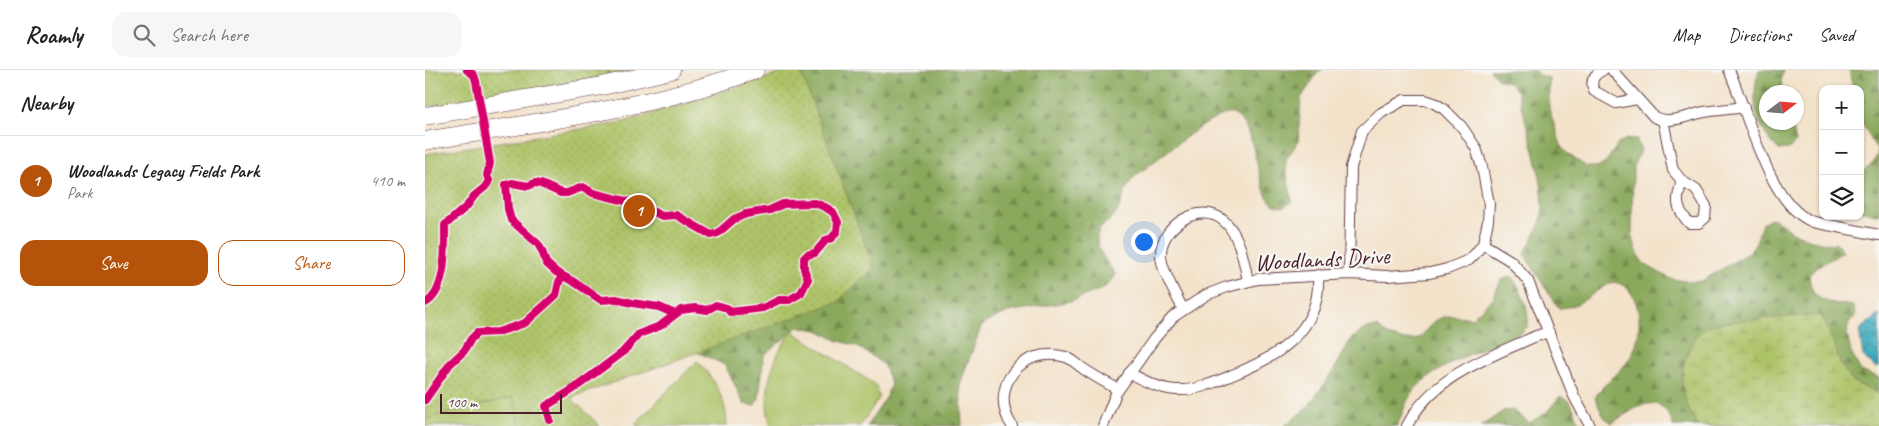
<!DOCTYPE html>
<meta charset="utf-8">
<style>
:root{--surface:#fff;--page:#f6f6f6;--text:#222;--muted:#767676;--line:#e0e0e0;--accent:#b45309}
body{margin:0;font-family:Caveat,sans-serif;background:var(--page);color:var(--text)}
.controls{position:absolute;right:15px;top:15px;display:grid;overflow:hidden;border-radius:10px;box-shadow:0 1px 4px #0004}
.controls button{width:45px;height:45px;display:grid;place-items:center;padding:0;border:0;border-bottom:1px solid var(--line);background:var(--surface);color:var(--text);font:25px sans-serif}
.compass{position:absolute;left:1334px;top:15px;width:45px;height:45px;border-radius:50%;background:var(--surface);box-shadow:0 1px 4px #0004;rotate:74deg}
.scale{position:absolute;left:15px;bottom:12px;width:122px;box-sizing:border-box;padding-left:5px;border:2px solid #4a1f2b;border-top:0;font-size:14px;line-height:18px;white-space:nowrap;color:#4a1f2b;-webkit-text-stroke:4px #f6f6f2;paint-order:stroke}
.you{position:absolute;left:718px;top:171px;width:18px;height:18px;margin:-12px;border:4px solid #fff;border-radius:50%;background:#1a73e8;box-shadow:0 0 0 8px #1a73e833}
.badge{display:grid;place-items:center;width:32px;height:32px;border-radius:50%;background:var(--accent);color:#fff;font-size:16px;font-weight:700}
.pin{position:absolute;translate:-50% -50%;border:2px solid #fff;box-shadow:0 1px 5px #0006}
.list{margin:0;padding:0;list-style:none}
h2{display:flex;justify-content:space-between;align-items:center;height:65px;margin:0;padding:0 20px;font-size:21px}
h2 small{font-size:16px;font-weight:400;color:var(--muted)}
.list li{display:grid;grid-template-columns:32px 1fr auto;gap:15px;align-items:center;box-sizing:border-box;height:90px;padding:0 20px;border-top:1px solid var(--line)}
.list b{display:block;font-size:19px;white-space:nowrap}
.list p{margin:0;font-size:16px;white-space:nowrap;color:var(--muted)}
.list em{font-size:16px;font-style:normal;color:var(--muted)}
.actions{display:flex;gap:10px;padding:15px 20px}
.actions a{flex:1;padding:11px 0;border:1px solid var(--accent);border-radius:15px;text-align:center;font-size:18px;color:var(--accent)}
.actions .main{background:var(--accent);color:#fff}
.icon{flex:none;width:28px;height:28px;fill:none;stroke:currentColor;stroke-width:2;stroke-linecap:round;stroke-linejoin:round}
.map{position:relative;flex:none;width:1454px;height:356px;overflow:hidden}
header{display:flex;align-items:center;gap:30px;box-sizing:border-box;height:70px;padding:0 25px;background:var(--surface);border-bottom:1px solid var(--line)}
header strong{font-size:24px}
nav{display:flex;gap:28px;margin-inline-start:auto;font-size:18px}
.search{width:350px;height:45px;background:var(--page);display:flex;align-items:center;gap:12px;box-sizing:border-box;padding:0 18px;border-radius:15px;color:var(--muted);font-size:19px}
main{display:flex}
aside{flex:1;background:var(--surface)}
.map>svg:first-child{display:block}
.forest{fill:url(#forest-firs);stroke:#6a6444}
.wetland{fill:url(#wetland-marsh);stroke:#7c7149}
.park{fill:url(#park-dots);stroke:#7c7149}
.pitch{fill:#adc367;stroke:#7c7149}
.water{fill:url(#water-waves);stroke:#446474}
.lines{fill:none;stroke-linecap:round;stroke-linejoin:round}
.street-casing{stroke:#633c43;stroke-width:12}
.highway-casing{stroke:#633c43;stroke-width:19}
.street{stroke:#fff;stroke-width:10}
.highway{stroke:#fff;stroke-width:18}
.cycleway-casing{stroke:#f6f6f2;stroke-width:11}
.cycleway{stroke:#d6006c;stroke-width:8}
.labels{text-anchor:middle;dominant-baseline:central;stroke-width:4.5;stroke-linejoin:round;paint-order:stroke}
.street-label{font-size:24px;fill:#4a1f2b;stroke:#f6f6f2}
</style>
<header>
<strong>Roamly</strong>
<div class="search"><svg class="icon" aria-label="search" viewBox="0 0 24 24"><circle cx="10" cy="10" r="6"/><path d="M15 15l6 6"/></svg>Search here</div>
<nav><a>Map</a><a>Directions</a><a>Saved</a></nav>
</header>
<main>
<aside>
<h2>Nearby<small></small></h2>
<ul class="list">
<li><span class="badge">1</span><div><b>Woodlands Legacy Fields Park</b><p>Park</p></div><em>410 m</em></li>
</ul>
<div class="actions"><a class="main">Save</a><a>Share</a></div>
</aside>
<div class="map">
<svg width="1454" height="356" viewBox="0 0 1454 356">
<defs>
<pattern id="forest-firs" width="22" height="20" patternUnits="userSpaceOnUse" patternTransform="scale(1.25)"><rect width="22" height="20" fill="#8aa95c"/><path d="M5 1l3.5 6h-7zM16 11l3.5 6h-7z" fill="#73894c"/></pattern>
<pattern id="wetland-marsh" width="20" height="14" patternUnits="userSpaceOnUse" patternTransform="scale(1.25)"><rect width="20" height="14" fill="#adc367"/><path d="M1 5h8M5 5V1M11 12h8M15 12V8" fill="none" stroke="#96a75a"/></pattern>
<pattern id="park-dots" width="8" height="8" patternUnits="userSpaceOnUse" patternTransform="scale(1.25)"><rect width="8" height="8" fill="#adc367"/><path d="M2 2h.1M6 6h.1" fill="none" stroke="#96a75a" stroke-width="1.8" stroke-linecap="round"/></pattern>
<pattern id="water-waves" width="16" height="10" patternUnits="userSpaceOnUse" patternTransform="scale(1.25)"><rect width="16" height="10" fill="#3daabc"/><path d="M0 5q4-4 8 0t8 0" fill="none" stroke="#358a99"/></pattern>
</defs>
<rect width="100%" height="100%" fill="#f6f6f2"/>
<filter id="ink" filterUnits="userSpaceOnUse"><feTurbulence type="fractalNoise" baseFrequency=".02" numOctaves="2"/><feDisplacementMap in="SourceGraphic" scale="10" xChannelSelector="R" yChannelSelector="G"/><feConvolveMatrix kernelMatrix="1 2 1 2 8 2 1 2 1" color-interpolation-filters="sRGB"/></filter>
<filter id="wash" filterUnits="userSpaceOnUse"><feTurbulence type="fractalNoise" baseFrequency=".0096" numOctaves="4" result="noise"/><feDisplacementMap in="SourceGraphic" scale="20" xChannelSelector="R" yChannelSelector="G"/><feGaussianBlur stdDeviation="1.12" result="paint"/><feColorMatrix in="noise" values="0 0 0 0 0 0 0 0 0 0 0 0 0 0 0 0 0 1.4 0 .05"/><feComposite in="paint" operator="in"/></filter>
<g filter="url(#wash)">
<rect width="100%" height="100%" fill="#f3e2c9"/>
<g class="forest">
<path d="M383 0H897L893 2 876 28 873 72 861 89V100L867 131 859 137C856 137 851 136 848 134 830 120 833 55 808 44 792 38 725 96 709 107 700 118 698 130 692 142 688 149 680 152 675 159 665 173 682 192 690 204L685 213 677 219 647 231 583 242 564 251 556 257 535 314 537 356H442L461 328 466 314 458 294 432 276 411 270 393 260 373 257 339 285 334 328 329 336 319 334 300 295 265 279 357 11Z"/>
<path d="M1065 0H1108L1114 5 1124 8V39L1137 78 1144 85 1162 97H1172L1181 92 1193 74 1202 68 1212 70 1216 81 1208 96 1207 165 1213 185 1219 194 1246 209 1267 212 1277 211 1325 182 1331 173 1337 153 1346 148C1358 152 1357 155 1366 161 1382 170 1395 173 1413 174L1418 182 1391 198 1384 205C1386 234 1405 232 1428 236L1431 246 1424 252 1422 263 1426 283 1436 301 1454 308V356H1248C1246 344 1237 332 1223 334 1215 334 1195 348 1187 353L1179 347 1170 328C1179 311 1195 305 1205 288 1217 268 1219 233 1200 216 1197 214 1192 213 1189 212 1169 219 1157 238 1134 238L1121 219 1099 184C1105 174 1111 163 1115 153 1126 122 1100 53 1092 21L1084 12 1074 10Z"/>
<path d="M1334 0H1358L1356 10 1357 22H1342V52L1366 53 1371 72 1364 79 1354 80C1330 58 1325 30 1334 0Z"/>
<path d="M1424 0H1454V145L1435 140V104L1449 92 1453 82 1435 49V19H1428Z"/>
<path d="M1086 206C1097 220 1104 237 1103 256L1096 263C1065 276 1006 296 986 324 980 333 977 346 972 356H859L883 337 912 295 926 269 942 258 953 257C960 264 963 266 973 269 1003 275 995 257 1016 248 1025 244 1037 247 1047 248L1068 228 1076 210Z"/>
<path d="M1135 326 1145 331 1156 356H1057L1078 341 1088 340 1104 353 1121 343Z"/>
</g>
<path class="wetland" d="M1396 245 1409 273 1415 293 1427 311 1454 325V356H1273C1260 335 1252 312 1261 288 1265 277 1270 266 1279 259 1291 248 1374 248 1396 245Z"/>
<g class="park">
<path d="M0 0H211L157 11 0 37Z"/>
<path d="M367 0H375L449 198 412 232 146 328 175 356H0V84L199 52Z"/>
</g>
<g class="pitch">
<path d="M367 261 451 315 454 328 435 356H346C338 334 343 303 354 282 357 274 363 268 367 261Z"/>
<path d="M272 291C289 309 302 329 302 356H212L211 353Z"/>
<path d="M88 327 96 356H0V349Z"/>
</g>
<path class="water" d="M1454 244V297L1450 298 1438 286 1434 260Z"/>
</g>
<g filter="url(#ink)">
<g class="lines">
<g class="street-casing">
<g id="street">
<path d="M1178 0C1168 5 1165 11 1169 21L1191 33 1212 29"/>
<path d="M1187 0 1229 47C1244 55 1264 45 1279 42 1292 40 1306 39 1319 37"/>
<path d="M1304 0C1323 42 1343 135 1388 152L1454 165"/>
<path d="M1238 50 1248 100 1257 111C1251 130 1250 137 1264 153H1274L1280 148 1281 136 1271 120 1257 111"/>
<path d="M1058 174 1086 191 1103 211 1149 326 1165 356"/>
<path d="M758 239C751 225 737 202 736 186 734 157 775 130 799 151 815 165 819 192 823 211"/>
<path d="M704 303C720 311 736 320 754 320 770 321 791 312 805 306 851 288 897 261 893 205"/>
<path d="M587 356C562 318 597 274 641 287 647 289 654 296 660 300 671 307 681 313 693 319"/>
<path d="M678 356 691 323 729 269 748 247 781 225 802 217 833 209 924 204 962 206 1005 203 1022 199 1044 190 1050 184 1058 174 1063 151 1064 134 1057 97 1051 78 1037 57 1019 39 1009 33 1000 30H979L956 43 937 61 926 97 924 204"/>
<path d="M982 356C1007 306 1063 288 1111 266L1124 262"/>
</g>
</g>
<g class="highway-casing">
<g id="highway">
<path d="M0 46 177 16 246 0"/>
<path d="M0 71C111 52 224 39 330 0"/>
</g>
</g>
<use href="#street" class="street"/>
<use href="#highway" class="highway"/>
<g class="cycleway-casing">
<g id="cycleway">
<path d="M42 0 49 5 51 11 65 93 62 105 64 111"/>
<path d="M81 115 87 113 103 116 110 113 116 114 136 123H142L158 117 168 123 213 134 237 146 251 145 286 165 293 163 309 149 321 144 345 140 358 134 390 133 400 137 408 142 413 152 412 161 407 168 401 170 390 183 382 185 379 188V199L383 209 376 223 364 230H354L338 238 305 242 302 238 291 235 282 240 270 238 256 240 235 256 214 264 197 283 147 320 121 336 125 350"/>
<path d="M81 115 83 139 86 150 113 174 117 181 121 193 131 202 149 212 176 230 191 229 207 233 234 237 250 244"/>
<path d="M0 233C22 223 20 175 20 155L42 136 49 126 60 117 64 111"/>
<path d="M0 330 25 294 39 281 46 269 52 263 73 262 100 253 131 225 134 212 137 206"/>
</g>
</g>
<use href="#cycleway" class="cycleway"/>
</g>
</g>
<g class="labels">
<g class="street-label">
<text transform="translate(897 189) rotate(-3)">Woodlands Drive</text>
</g>
</g>
</svg>
<div class="controls">
<button>+</button>
<button>−</button>
<button><svg class="icon" aria-label="layers" viewBox="0 0 24 24"><path d="M12 4l9 5-9 5-9-5zM3 14l9 5 9-5"/></svg></button>
</div>
<svg class="compass" viewBox="-18 -18 36 36"><path d="M0-13l5 13h-10z" fill="#e53935"/><path d="M0 13l5-13h-10z" fill="#767676"/></svg>
<div class="scale">100 m</div>
<div class="you"></div>
<div class="pin badge" style="left:214px;top:141px">1</div>
</div>
</main>
